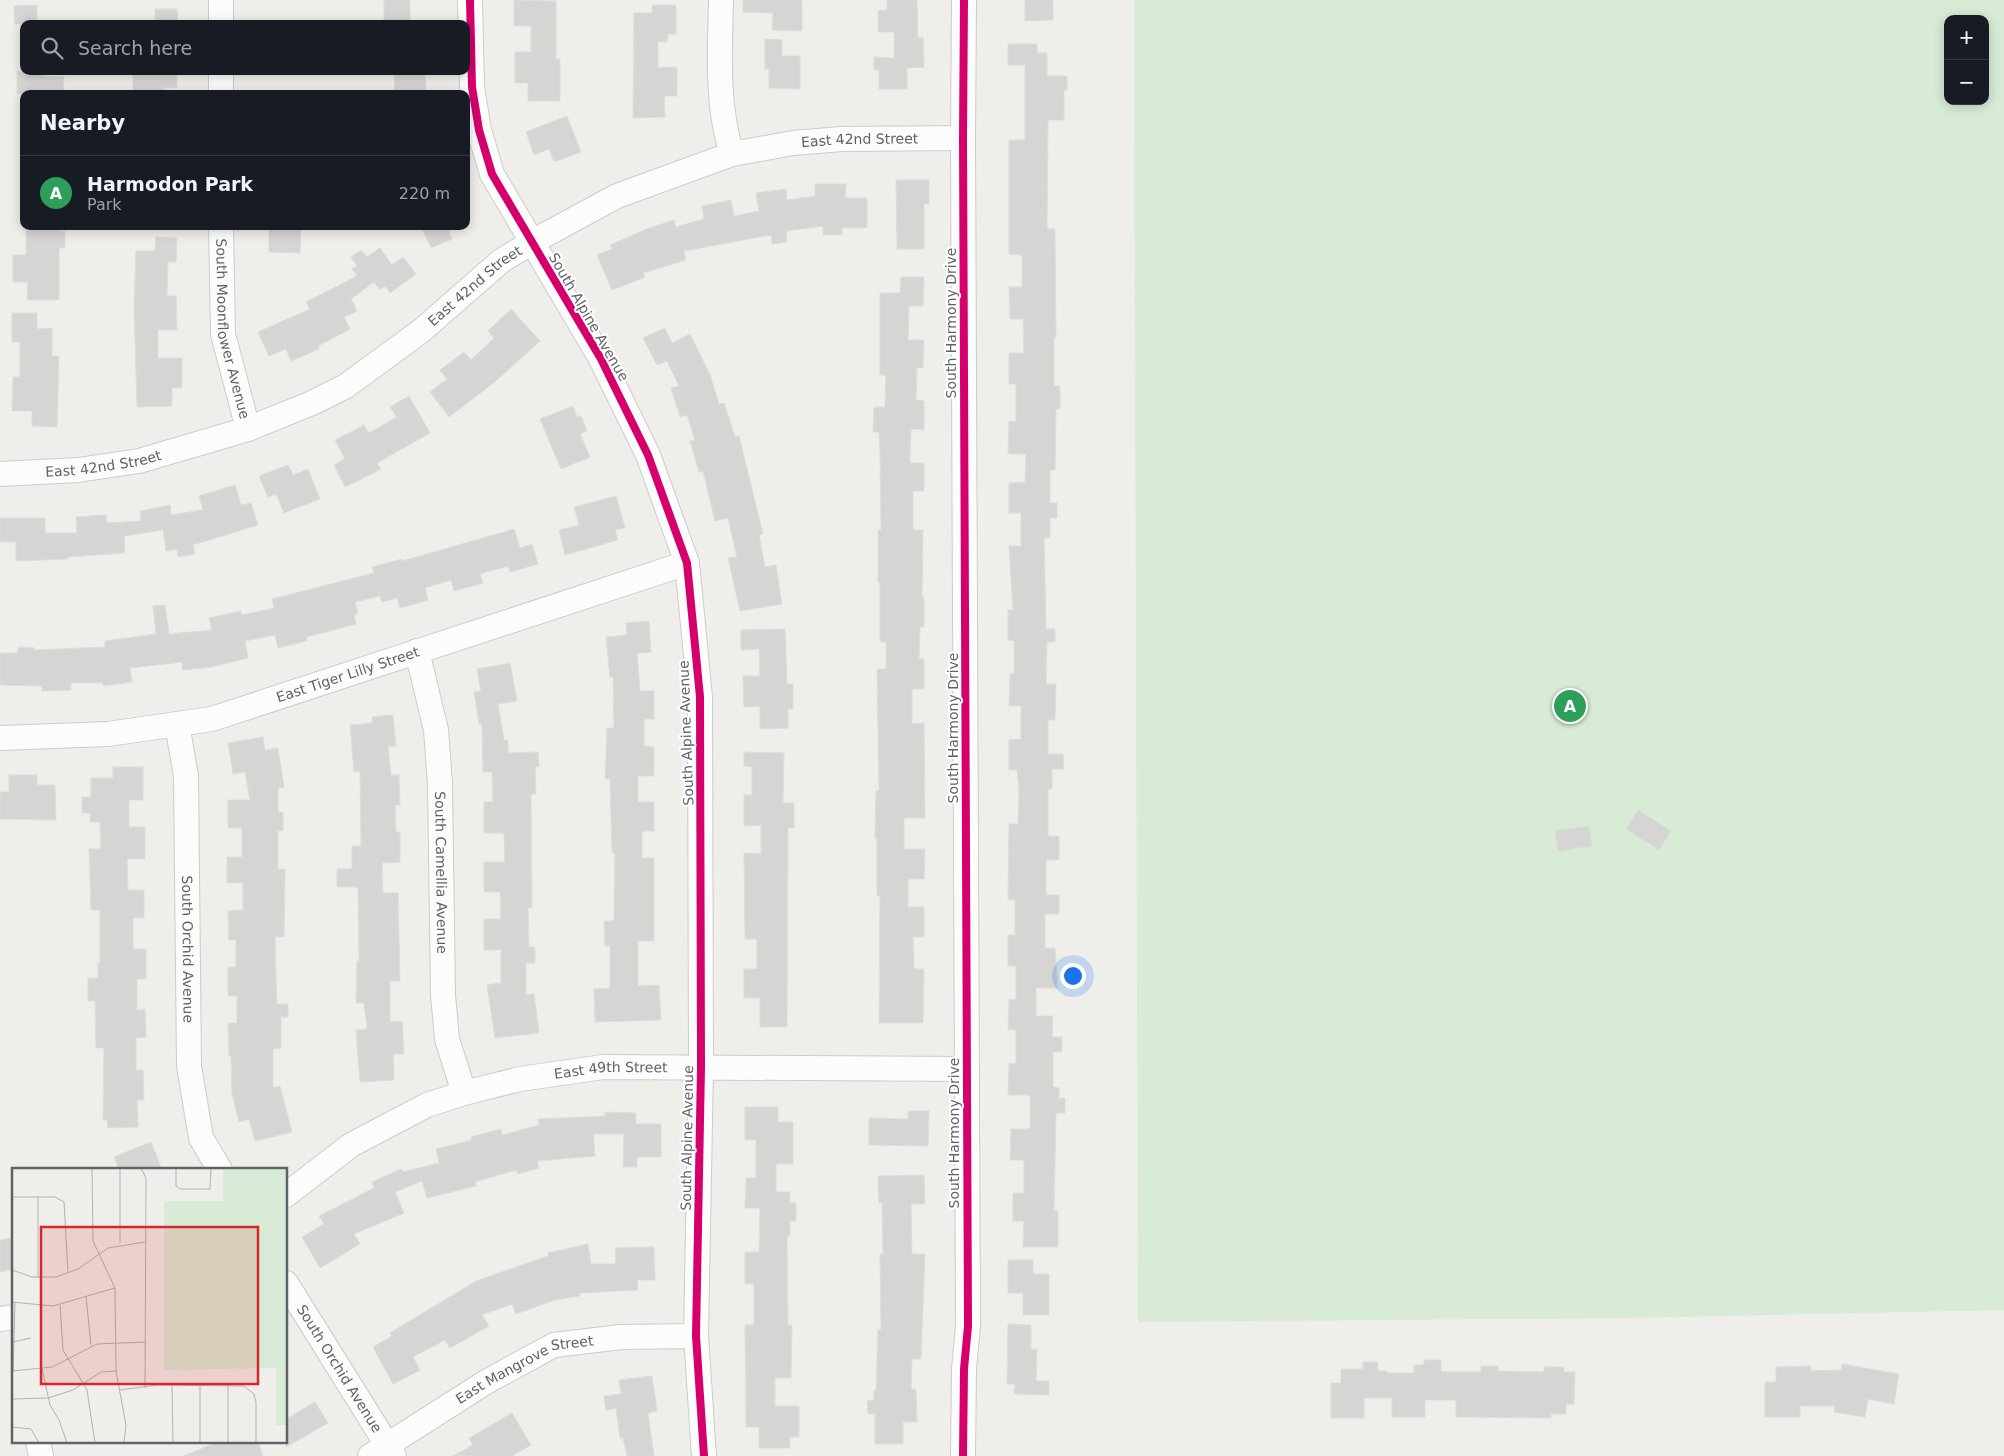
<!DOCTYPE html>
<meta charset="utf-8">
<style>
:root{--surface:#171b24;--page:#242831;--text:#f1f3f6;--muted:#9ea1a6;--line:#363941;--accent:#db2777}
body{margin:0;font-family:"DejaVu Sans",sans-serif;background:var(--page);color:var(--text)}
.controls{position:absolute;right:15px;top:15px;display:grid;overflow:hidden;border-radius:10px;box-shadow:0 2px 12px #0003}
.controls button{width:45px;height:45px;display:grid;place-items:center;padding:0;border:0;border-bottom:1px solid var(--line);background:var(--surface);color:var(--text);font:25px sans-serif}
.you{position:absolute;left:1072px;top:975px;width:18px;height:18px;margin:-12px;border:4px solid #fff;border-radius:50%;background:#1a73e8;box-shadow:0 0 0 8px #1a73e833}
.badge{display:grid;place-items:center;width:32px;height:32px;border-radius:50%;background:var(--accent);color:#fff;font-size:16px;font-weight:700}
.pin{position:absolute;translate:-50% -50%;border:2px solid #fff;box-shadow:0 1px 5px #0006}
.list{margin:0;padding:0;list-style:none}
h2{display:flex;justify-content:space-between;align-items:center;height:65px;margin:0;padding:0 20px;font-size:21px}
h2 small{font-size:16px;font-weight:400;color:var(--muted)}
.list li{display:grid;grid-template-columns:32px 1fr auto;gap:15px;align-items:center;box-sizing:border-box;height:75px;padding:0 20px;border-top:1px solid var(--line)}
.list b{display:block;font-size:19px;white-space:nowrap}
.list p{margin:0;font-size:16px;white-space:nowrap;color:var(--muted)}
.list em{font-size:16px;font-style:normal;color:var(--muted)}
.icon{flex:none;width:28px;height:28px;fill:none;stroke:currentColor;stroke-width:2;stroke-linecap:round;stroke-linejoin:round}
.map{position:relative;flex:none;width:2004px;height:1456px;overflow:hidden}
.search{position:absolute;background:var(--surface);box-shadow:0 2px 12px #0003;left:20px;top:20px;width:450px;height:55px;display:flex;align-items:center;gap:12px;box-sizing:border-box;padding:0 18px;border-radius:10px;color:var(--muted);font-size:19px}
.panel{position:absolute;background:var(--surface);box-shadow:0 2px 12px #0003;left:20px;top:90px;width:450px;height:140px;border-radius:10px}
.map>svg:first-child{display:block}
.green{fill:#d8ebd6;fill-rule:evenodd}
.building{fill:#d6d5d3;stroke:#deddd9}
.lines{fill:none;stroke-linecap:round;stroke-linejoin:round}
.minor-casing{stroke:#cbcccc;stroke-width:26}
.minor{stroke:#fdfcfc;stroke-width:24}
.cycleway-casing{stroke:#fff;stroke-width:11}
.cycleway{stroke:#d6006c;stroke-width:8}
.labels{text-anchor:middle;dominant-baseline:central;stroke-width:4;stroke-linejoin:round;paint-order:stroke}
.street-label{font-size:14px;fill:#5f6368;stroke:#fff}
.inset-road{fill:none;stroke:#b1b2b2;stroke-width:1}
.view{fill:#d62828;fill-opacity:0.15;stroke:#d62828;stroke-width:2.5}
.inset-edge{fill:none;stroke:#5f6368;stroke-width:2.5}
</style>
<div class="map">
<svg width="2004" height="1456" viewBox="0 0 2004 1456">
<rect width="100%" height="100%" fill="#efeeea"/>
<path class="green" d="M1134 0H2004V1310L1633 1318 1138 1322ZM1948 19H1985V101H1948Z"/>
<g class="building">
<rect x="384" y="0" width="26" height="24"/>
<path d="M514 0 556 1V59H560V101H528V83H515V52H531V26H514Z"/>
<path d="M743 0H802V31L772 30 773 13 743 12Z"/>
<path d="M887 0H917L918 38 923 37 924 67 907 68V89H879V70H874V57L894 58V32H878V11L887 10Z"/>
<path d="M1025 0H1053V20L1025 21Z"/>
<path d="M37 5V24H15L14 6Z"/>
<path d="M652 5H676V34H668L667 42H658V68L677 67V96H664L665 117 633 118 634 13H652Z"/>
<path d="M155 9H177L178 24H155Z"/>
<path d="M765 39 782 40V56H800V89L769 88V69H765Z"/>
<path d="M1008 44H1037V53H1047V76H1067V90H1064V120H1048L1047 229H1055L1056 338H1054V386H1060V409H1056L1055 470H1050V503H1057V518H1050V538H1044L1046 629H1055V642H1047L1046 684H1056L1055 720H1048V754H1063L1064 769H1052V789H1048V836H1059V860H1046V895H1059V914H1045V948H1055L1058 988H1036V1016H1053L1052 1037H1062V1052H1053V1087L1059 1088V1098H1065V1113H1056L1054 1211H1058V1247H1023L1024 1221H1013V1193H1024V1160H1010L1011 1129H1030V1095H1008L1009 1063 1016 1064V1030H1008L1009 999 1016 1000V966H1008V935H1015V900H1008L1009 824H1018L1019 789 1017 770H1009V740L1021 739V706H1009L1010 674H1014V641L1008 640V610H1013L1009 546H1021V513H1009V483L1025 482 1026 454H1008L1009 421 1016 422V384H1009V353H1024L1023 319H1010L1009 287H1022V255L1009 254V140H1025V65H1008Z"/>
<path d="M17 71H43V76L64 77 63 94H17Z"/>
<path d="M133 71H177V88H163L164 94H133Z"/>
<path d="M425 73 426 94H395L394 75Z"/>
<path d="M567 116 581 152 554 162 549 149 534 155 526 132Z"/>
<path d="M896 180H929V204H924V249H897Z"/>
<path d="M815 184H846L845 198H867V228H842V235H823V226L786 231 787 242 772 244 771 235 684 251 686 260 643 273 645 277 612 290 597 255 612 249 610 245 647 229 674 220 676 227 704 219 702 206 731 200 734 216 759 211 756 193 786 189 787 200 815 196Z"/>
<path d="M26 226H60V231H65V248H59V300H27L28 282H13V255H26Z"/>
<path d="M269 226H301L300 253 269 252Z"/>
<path d="M421 226H447L452 239 431 248Z"/>
<path d="M156 237 177 238 176 262H168L167 296H176L177 330H158V358H182V388H172V406L137 407 134 306 136 251H155Z"/>
<path d="M380 248 392 265 403 257 416 274 390 293 385 286 380 290 374 282 351 299 357 311 344 317 350 329 318 346 319 349 291 361 286 349 269 356 258 332 310 309 306 302 357 276 352 269 357 266 351 257 361 250 367 257Z"/>
<path d="M901 277H924L923 306H909L908 340H924L923 368H917L916 400 924 401V430L911 429 910 463H924V491H913V530H923L922 597H924V627H920L919 659H924V689H912V724L924 723 925 818H904V849H925L924 879H908V907H924V937H913L914 969H924L923 1023H879L880 896H877V839H875L876 791H879L877 669H886V642H880V583H878V530H881L880 451 879 432H873L874 407H885L886 375H880V293H900Z"/>
<path d="M511 309 540 341 496 381 449 417 430 392 447 379 440 370 464 352 471 360 494 338 488 331Z"/>
<path d="M12 313H37V329L52 328V356H59L57 427 32 426V411H12L13 377H20V342H12Z"/>
<path d="M665 328 672 343 690 334 710 375 719 404 724 403 735 437 739 436 763 534 759 535 765 567 776 565 782 604 740 611 728 558 737 557 728 518 715 521 703 471 699 472 690 441 695 440 687 415 680 417 671 388 679 386 667 361 657 365 643 338Z"/>
<path d="M409 396 430 433 377 463 381 469 345 487 334 465 345 459 335 440 364 425 369 433 397 417 390 407Z"/>
<path d="M573 406 577 417 581 416 587 431 580 434 590 457 561 469 540 419Z"/>
<path d="M288 465 293 475 308 469 320 499 284 513 276 494 268 497 259 476Z"/>
<path d="M235 485 241 505 251 503 258 525 193 545 195 554 178 557 177 549 166 551 163 530 124 536 125 553 68 557V559L16 561V542H0V518H45V533H77L76 517 106 515 107 523 141 521 140 511 170 505 171 515 203 510 199 496Z"/>
<path d="M616 496 625 528 615 530 618 540 565 555 559 530 579 525 574 507Z"/>
<path d="M514 529 520 548 532 544 538 564 510 572 508 566 480 574 483 583 454 591 451 580 425 588 428 600 400 608 397 598 382 602 380 596 355 602 358 613 354 615 356 624 307 637V641L278 648 275 635 245 641 248 658 211 667 182 670V662L130 668 132 682 103 686V683H71V690L42 691V686L0 685V653H18V647L35 648 34 650 105 647V641L156 634 153 606 165 605 169 634 212 630 209 618 241 611 242 615 274 608 272 599 374 573 372 567 402 559 403 561Z"/>
<path d="M649 621 651 652 637 653 640 691H654V719H644V746L654 747V776H638V802H654V831H642V858H654V941H638V986L659 985 661 1020 595 1022 594 989 610 988V946H605L604 921H614L615 853H612L610 779H605L607 728H614L613 677H610L606 637 627 635 626 623Z"/>
<path d="M785 629 787 684H793V709H788V728L760 729V706L744 707 743 676H760L759 649 741 650V630Z"/>
<path d="M510 663 517 701 498 704 504 740H508V753L538 752 539 767H535L536 794H531L532 908H528L529 947H535V963H526V995L534 994 539 1033 495 1038 487 985 501 983V950H484V919H501L500 892H484V862H505L504 833H484V802H493L492 772H483L482 724H479L474 692 481 691 477 669Z"/>
<path d="M393 715 396 746 388 747 391 775H399L400 805H395L396 832H400V862L382 863 383 893H398L400 981H390V1022L402 1021 404 1054H393L394 1080 360 1082 356 1030 367 1029 364 1003H356L357 961H359L358 887H337V869H352V846H361L360 771 354 772 350 725 372 723V717Z"/>
<path d="M263 737 265 750 278 748 284 787 278 788V812H283V831H278V869H285L284 937H275L276 979 277 1004H288V1017H281V1048L273 1049V1088L280 1086 292 1132 255 1141 249 1119 239 1122 232 1094 231 1056H229L228 1023H237V996H228V967H236V940H229L228 911 243 910V883H227V857H242V828H228V800H250L245 772 233 774 228 743Z"/>
<path d="M744 752 784 753 783 803H794V828H788L787 1027H760V998H744V969H757V939H745L744 853 761 854V825L744 826V795H752V767L744 766Z"/>
<path d="M113 767H143V800H129V827H145V859H127L128 890H144V918H133V949H146V979H137V1010L145 1009 146 1037 136 1038V1070H143L144 1100H137L138 1127 108 1128 107 1120H103L104 1048H96L95 1001H88V978H98V963H100V910H91L89 849H101L100 822H90V813H82V797H91V778H113Z"/>
<path d="M9 775H37V785H55L56 820 0 819V792H9Z"/>
<path d="M1638 810 1671 831 1659 850 1626 829Z"/>
<path d="M1589 826 1592 846 1558 851 1555 831Z"/>
<path d="M745 1107H778V1122H793V1164H776V1192H790V1203H796V1221H790V1236H787L788 1325H792L791 1378H775V1406H799V1437H790V1448H759V1427H746L745 1325H754V1284H745V1252H759L760 1208H745L746 1178H756V1140H745Z"/>
<path d="M908 1111H929L928 1146 869 1145V1118L908 1119Z"/>
<path d="M605 1112 636 1113V1124H661V1157H637V1167H623L624 1134H593L595 1156 537 1161 539 1168 518 1174 516 1170 475 1182 476 1186 427 1198 422 1181 395 1192 404 1213 354 1234 360 1244 320 1268 302 1237 324 1224 319 1216 374 1188 372 1182 401 1169 403 1172 439 1163 436 1149 472 1140 471 1137 501 1129 502 1135 539 1125 538 1119 605 1116Z"/>
<path d="M151 1142 162 1170H119L114 1157Z"/>
<path d="M924 1175 925 1204H911L912 1254H925L921 1359H912L911 1389H916L917 1422H903V1444H875V1414H868L867 1401 874 1400V1390H876L878 1330H881L880 1254H883L882 1202 879 1203 878 1176Z"/>
<path d="M12 1238 14 1269 0 1272V1240Z"/>
<path d="M588 1244 591 1264H616L615 1248 654 1247 655 1280H637L638 1290 579 1293 580 1296 555 1300 516 1314 512 1304 482 1315 489 1326 450 1348 445 1340 413 1357 420 1370 393 1384 373 1347 392 1336 390 1333 476 1281 548 1256V1253Z"/>
<path d="M1008 1260H1033V1274H1049V1315H1023V1293H1008Z"/>
<path d="M1008 1324 1031 1325V1349H1037L1036 1381H1049V1395L1014 1394 1015 1384H1007Z"/>
<path d="M1424 1360H1441V1371L1450 1372H1481V1366H1498V1371L1544 1372V1367H1564V1372H1575L1574 1405 1566 1404V1414H1551V1418L1456 1417V1400H1425V1417H1392V1398H1364V1418H1331V1383H1341V1369H1363V1362H1378V1371H1387V1373H1414V1365H1424Z"/>
<path d="M1842 1364 1899 1374 1894 1404 1868 1399 1865 1417 1834 1412 1835 1406H1800V1417H1765V1382H1776V1367L1811 1366V1371L1841 1370Z"/>
<path d="M652 1376 657 1411 648 1413 654 1456H627L623 1438H620L616 1408 606 1410 604 1396 621 1394 619 1380Z"/>
<path d="M315 1402 328 1423 286 1447V1419Z"/>
<path d="M512 1413 531 1445 512 1456H453L473 1445 469 1438Z"/>
<path d="M217 1442H258L263 1456H184Z"/>
</g>
<g class="lines">
<g class="minor-casing">
<g id="minor">
<path d="M221 0V24"/>
<path d="M470 0 472 87 479 130 492 174 601 359 648 455 687 563 700 697 701 1067 696 1336 704 1456"/>
<path d="M721 0C720 51 716 105 732 154"/>
<path d="M221 71V94"/>
<path id="s1" d="M221 226 223 334 248 429"/>
<path id="s2" d="M0 474 78 470 139 461 248 429 312 403 346 386 421 331 501 261 532 242 617 196 732 154 793 143 842 139 963 138"/>
<path id="s3" d="M417 651 436 730 440 784 443 995 447 1039 464 1093"/>
<path id="s4" d="M177 724 186 776 189 1066 201 1138 220 1170"/>
<path id="s5" d="M0 738 108 734 212 719 687 563"/>
<path id="s6" d="M286 1195 351 1145 427 1105 464 1093 520 1079 603 1067 967 1069"/>
<path id="s7" d="M286 1283 394 1456"/>
<path d="M0 1319 14 1317"/>
<path d="M38 1442 41 1456"/>
<path id="s8" d="M370 1456 486 1382 554 1345 621 1337 696 1336"/>
<path d="M963 1456 964 1369 968 1326 963 138 964 0"/>
</g>
</g>
<use href="#minor" class="minor"/>
<g class="cycleway-casing">
<g id="cycleway">
<path d="M470 0 472 87 479 130 492 174 601 359 648 455 687 563 700 697 701 1067 696 1336 704 1456"/>
<path d="M963 1456 964 1369 968 1326 963 138 964 0"/>
</g>
</g>
<use href="#cycleway" class="cycleway"/>
</g>
<g class="labels">
<g class="street-label">
<text stroke="none"><textPath href="#s2" startOffset="944">East 42nd Street</textPath></text>
<text stroke="none"><textPath href="#s2" startOffset="524">East 42nd Street</textPath></text>
<text transform="translate(589 317) rotate(60)">South Alpine Avenue</text>
<text transform="translate(951 323) rotate(-90)">South Harmony Drive</text>
<text stroke="none"><textPath href="#s1" startOffset="104">South Moonflower Avenue</textPath></text>
<text stroke="none"><textPath href="#s2" startOffset="104">East 42nd Street</textPath></text>
<text stroke="none"><textPath href="#s5" startOffset="356">East Tiger Lilly Street</textPath></text>
<text transform="translate(953 728) rotate(-90)">South Harmony Drive</text>
<text transform="translate(686 733) rotate(-92)">South Alpine Avenue</text>
<text stroke="none"><textPath href="#s3" startOffset="224">South Camellia Avenue</textPath></text>
<text stroke="none"><textPath href="#s4" startOffset="226">South Orchid Avenue</textPath></text>
<text stroke="none"><textPath href="#s6" startOffset="356">East 49th Street</textPath></text>
<text transform="translate(954 1133) rotate(-90)">South Harmony Drive</text>
<text transform="translate(687 1138) rotate(-89)">South Alpine Avenue</text>
<text stroke="none"><textPath href="#s7" startOffset="101">South Orchid Avenue</textPath></text>
<text stroke="none"><textPath href="#s8" startOffset="179">East Mangrove Street</textPath></text>
</g>
</g>
<g transform="translate(12 1168)">
<rect width="275" height="275" fill="#efeeea"/>
<path d="M211 0H275V257H264V200L152 202V33H211Z" fill="#d8ebd6"/>
<path class="inset-road" d="M80 0 81 73 103 120 104 203 114 257 112 275M108 0V75M129 0 134 10 133 220M164 0V18L168 21H198L199 0M0 29H43L52 34 56 105M0 102 20 109H44L66 101 96 80 133 74M26 110V29M74 129 79 177M0 134 41 138 103 120M48 137 51 182 75 222 83 275M1 174 19 170M30 201 38 237 47 252 55 275M0 203 40 199 85 176 134 174M1 203 3 134M160 217 161 275M188 217V275M216 217V275M107 222 146 217 232 218 242 226 244 234V275M0 231 36 230 61 222 89 204 104 203M0 259 19 261 27 275"/>
<path class="view" d="M29 59H246V216H29Z"/>
<rect width="275" height="275" class="inset-edge"/>
</g>
</svg>
<div class="controls">
<button>+</button>
<button>−</button>
</div>
<div class="you"></div>
<div class="pin badge" style="left:1570px;top:706px;background:#2e9e5b">A</div>
<div class="search"><svg class="icon" aria-label="search" viewBox="0 0 24 24"><circle cx="10" cy="10" r="6"/><path d="M15 15l6 6"/></svg>Search here</div>
<section class="panel">
<h2>Nearby<small></small></h2>
<ul class="list">
<li><span class="badge" style="background:#2e9e5b">A</span><div><b>Harmodon Park</b><p>Park</p></div><em>220 m</em></li>
</ul>
</section>
</div>
